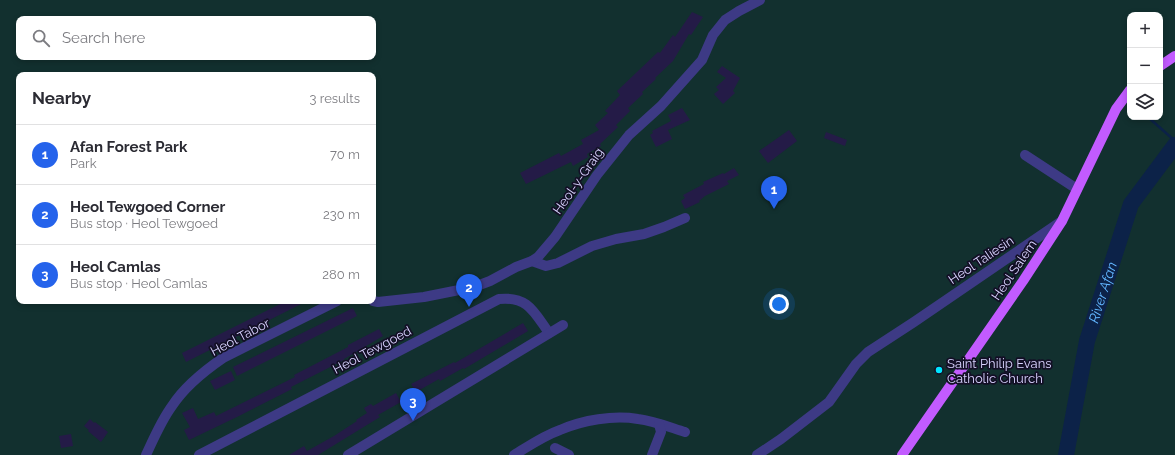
<!DOCTYPE html>
<meta charset="utf-8">
<style>
:root{--surface:#fff;--page:#f7f7f7;--text:#2b2b33;--muted:#7c7c81;--line:#e1e1e2;--accent:#2563eb}
body{margin:0;font-family:Raleway,sans-serif;background:var(--page);color:var(--text)}
.controls{position:absolute;right:12px;top:12px;display:grid;overflow:hidden;border-radius:8px;box-shadow:0 2px 6px #0003}
.controls button{width:36px;height:36px;display:grid;place-items:center;padding:0;border:0;border-bottom:1px solid var(--line);background:var(--surface);color:var(--text);font:20px sans-serif}
.you{position:absolute;left:779px;top:304px;width:14px;height:14px;margin:-10px;border:3px solid #fff;border-radius:50%;background:#1a73e8;box-shadow:0 0 0 6px #1a73e833}
.badge{display:grid;place-items:center;width:26px;height:26px;border-radius:50%;background:var(--accent);color:#fff;font-size:13px;font-weight:700}
.pin{position:absolute;translate:-50% -33px;filter:drop-shadow(0 1px 2px #0008)}
.pin::after{content:'';position:absolute;top:21px;width:14px;height:12px;background:inherit;clip-path:polygon(0 0,100% 0,50% 100%)}
.list{margin:0;padding:0;list-style:none}
h2{display:flex;justify-content:space-between;align-items:center;height:52px;margin:0;padding:0 16px;font-size:17px}
h2 small{font-size:13px;font-weight:400;color:var(--muted)}
.list li{display:grid;grid-template-columns:26px 1fr auto;gap:12px;align-items:center;box-sizing:border-box;height:60px;padding:0 16px;border-top:1px solid var(--line)}
.list b{display:block;font-size:15px;white-space:nowrap}
.list p{margin:0;font-size:13px;white-space:nowrap;color:var(--muted)}
.list em{font-size:13px;font-style:normal;color:var(--muted)}
.icon{flex:none;width:22px;height:22px;fill:none;stroke:currentColor;stroke-width:2;stroke-linecap:round;stroke-linejoin:round}
.map{position:relative;flex:none;width:1175px;height:455px;overflow:hidden}
.search{position:absolute;background:var(--surface);box-shadow:0 2px 6px #0003;left:16px;top:16px;width:360px;height:44px;display:flex;align-items:center;gap:10px;box-sizing:border-box;padding:0 14px;border-radius:8px;color:var(--muted);font-size:15px}
.panel{position:absolute;background:var(--surface);box-shadow:0 2px 6px #0003;left:16px;top:72px;width:360px;height:232px;border-radius:8px}
.map>svg:first-child{display:block}
.green{fill:#12302f;fill-rule:evenodd}
.lines{fill:none;stroke-linecap:round;stroke-linejoin:round}
.stream{stroke:#0c2248;stroke-width:2.5}
.river{stroke:#0c2248;stroke-width:16}
.building{fill:#241b47}
.minor{stroke:#3d3a85;stroke-width:10}
.major{stroke:#c25bff;stroke-width:10}
.poi-dot{fill:#00e5ff;stroke:#130f26;stroke-width:1.5}
.labels{text-anchor:middle;dominant-baseline:central;stroke-width:3.5;stroke-linejoin:round;paint-order:stroke}
.street-label{font-size:13px;fill:#d9d4ff;stroke:#130f26}
.poi-label{font-size:13px;fill:#d9d4ff;stroke:#130f26;text-anchor:start}
.water-label{font-size:14px;font-style:italic;fill:#62b6ff;stroke:#130f26}
</style>
<div class="map">
<svg width="1175" height="455" viewBox="0 0 1175 455">
<rect width="100%" height="100%" fill="#130f26"/>
<path class="green" d="M0 0H1175V455H0ZM1130 15H1160V117H1130ZM19 19H373V57H19ZM19 75H373V301H19Z"/>
<g class="lines">
<path class="stream" d="M1148 117 1175 141"/>
<path class="river" id="s1" d="M1066 455 1087 341 1131 204 1175 145"/>
</g>
<g class="building">
<path d="M692 12 703 17 691 35 689 34 673 61 655 78 656 79 642 92 643 94 628 108 630 111 616 125 618 127 600 144 601 146 587 154 588 157 573 166 571 162 526 184 520 173 559 153 561 156 583 144 581 140 599 130 595 125 608 113 605 111 620 95 617 91 658 52 660 53 673 35 675 37Z"/>
<path d="M722 66 740 78 733 91 735 93 723 104 714 94 719 90 716 87 726 78 717 72Z"/>
<path d="M682 108 690 120 668 130 672 139 656 147 650 135 653 133 652 131 671 121 668 115Z"/>
<path d="M789 130 797 141 768 163 759 151Z"/>
<path d="M826 132 847 140 845 146 824 138Z"/>
<path d="M734 168 739 175 727 181 729 184 705 196 699 201 700 202 685 209 681 201 685 198 683 195 704 184 703 182 723 173 724 174Z"/>
<path d="M286 301H307L186 362 182 353Z"/>
<path d="M353 308 357 316 237 376 233 367Z"/>
<path d="M523 323 528 331 464 369 463 368 440 381 439 379 416 392 411 384 454 362 455 363Z"/>
<path d="M379 329 383 336 344 359V360L291 387 292 389 239 416 189 440 184 430 190 427 182 413 193 408 198 419 214 412 216 416 295 377 294 375 348 347V345Z"/>
<path d="M231 371 235 380 215 390 210 381Z"/>
<path d="M396 393 401 402 378 415 380 417 318 455H289L304 446 307 451 334 436 357 421 356 420 367 413 364 408 371 404 373 406Z"/>
<path d="M90 419 94 423 95 422 108 432 101 442 88 431 89 430 84 426Z"/>
<path d="M71 434 73 446 61 448 59 436Z"/>
</g>
<g class="lines">
<g class="minor">
<path d="M1025 155 1077 189"/>
<path d="M532 261 546 266 558 263 592 246 616 239 644 234 664 227 685 218"/>
<path d="M373 301 378 302 424 297 474 287 490 281 516 267 532 261 538 257 555 237 597 175 629 135 661 106 702 60 713 35 725 20 739 11 760 0"/>
<path d="M555 448 569 455"/>
<path d="M146 455C154 438 161 421 172 406 185 386 204 371 223 358L337 301"/>
<path d="M199 455 499 299C528 296 534 312 549 333"/>
<path d="M348 455 563 325"/>
<path d="M514 455C529 446 543 436 560 430 583 420 613 415 638 419 654 421 669 427 685 432"/>
<path d="M652 455 661 432 659 424"/>
<path d="M757 455 781 439 829 402 856 364 868 352 914 322 1062 221"/>
</g>
<g class="major">
<path d="M1160 66 1175 56"/>
<path d="M902 455 1023 281 1062 221 1116 109 1130 90"/>
</g>
</g>
<circle class="poi-dot" cx="939" cy="370" r="4"/>
<g class="labels">
<g class="street-label">
<text transform="translate(578 181) rotate(-55)">Heol-y-Graig</text>
<text transform="translate(981 260) rotate(-34)">Heol Taliesin</text>
<text transform="translate(1014 270) rotate(-56)">Heol Salem</text>
<text transform="translate(240 337) rotate(-28)">Heol Tabor</text>
<text transform="translate(372 350) rotate(-28)">Heol Tewgoed</text>
</g>
<g class="poi-label">
<text x="947" y="363">Saint Philip Evans<tspan x="947" dy="15">Catholic Church</tspan></text>
</g>
<g class="water-label">
<text stroke="none"><textPath href="#s1" startOffset="167">River Afan</textPath></text>
</g>
</g>
</svg>
<div class="controls">
<button>+</button>
<button>−</button>
<button><svg class="icon" aria-label="layers" viewBox="0 0 24 24"><path d="M12 4l9 5-9 5-9-5zM3 14l9 5 9-5"/></svg></button>
</div>
<div class="you"></div>
<div class="pin badge" style="left:774px;top:209px">1</div>
<div class="pin badge" style="left:469px;top:307px">2</div>
<div class="pin badge" style="left:413px;top:421px">3</div>
<div class="search"><svg class="icon" aria-label="search" viewBox="0 0 24 24"><circle cx="10" cy="10" r="6"/><path d="M15 15l6 6"/></svg>Search here</div>
<section class="panel">
<h2>Nearby<small>3 results</small></h2>
<ul class="list">
<li><span class="badge">1</span><div><b>Afan Forest Park</b><p>Park</p></div><em>70 m</em></li>
<li><span class="badge">2</span><div><b>Heol Tewgoed Corner</b><p>Bus stop · Heol Tewgoed</p></div><em>230 m</em></li>
<li><span class="badge">3</span><div><b>Heol Camlas</b><p>Bus stop · Heol Camlas</p></div><em>280 m</em></li>
</ul>
</section>
</div>
